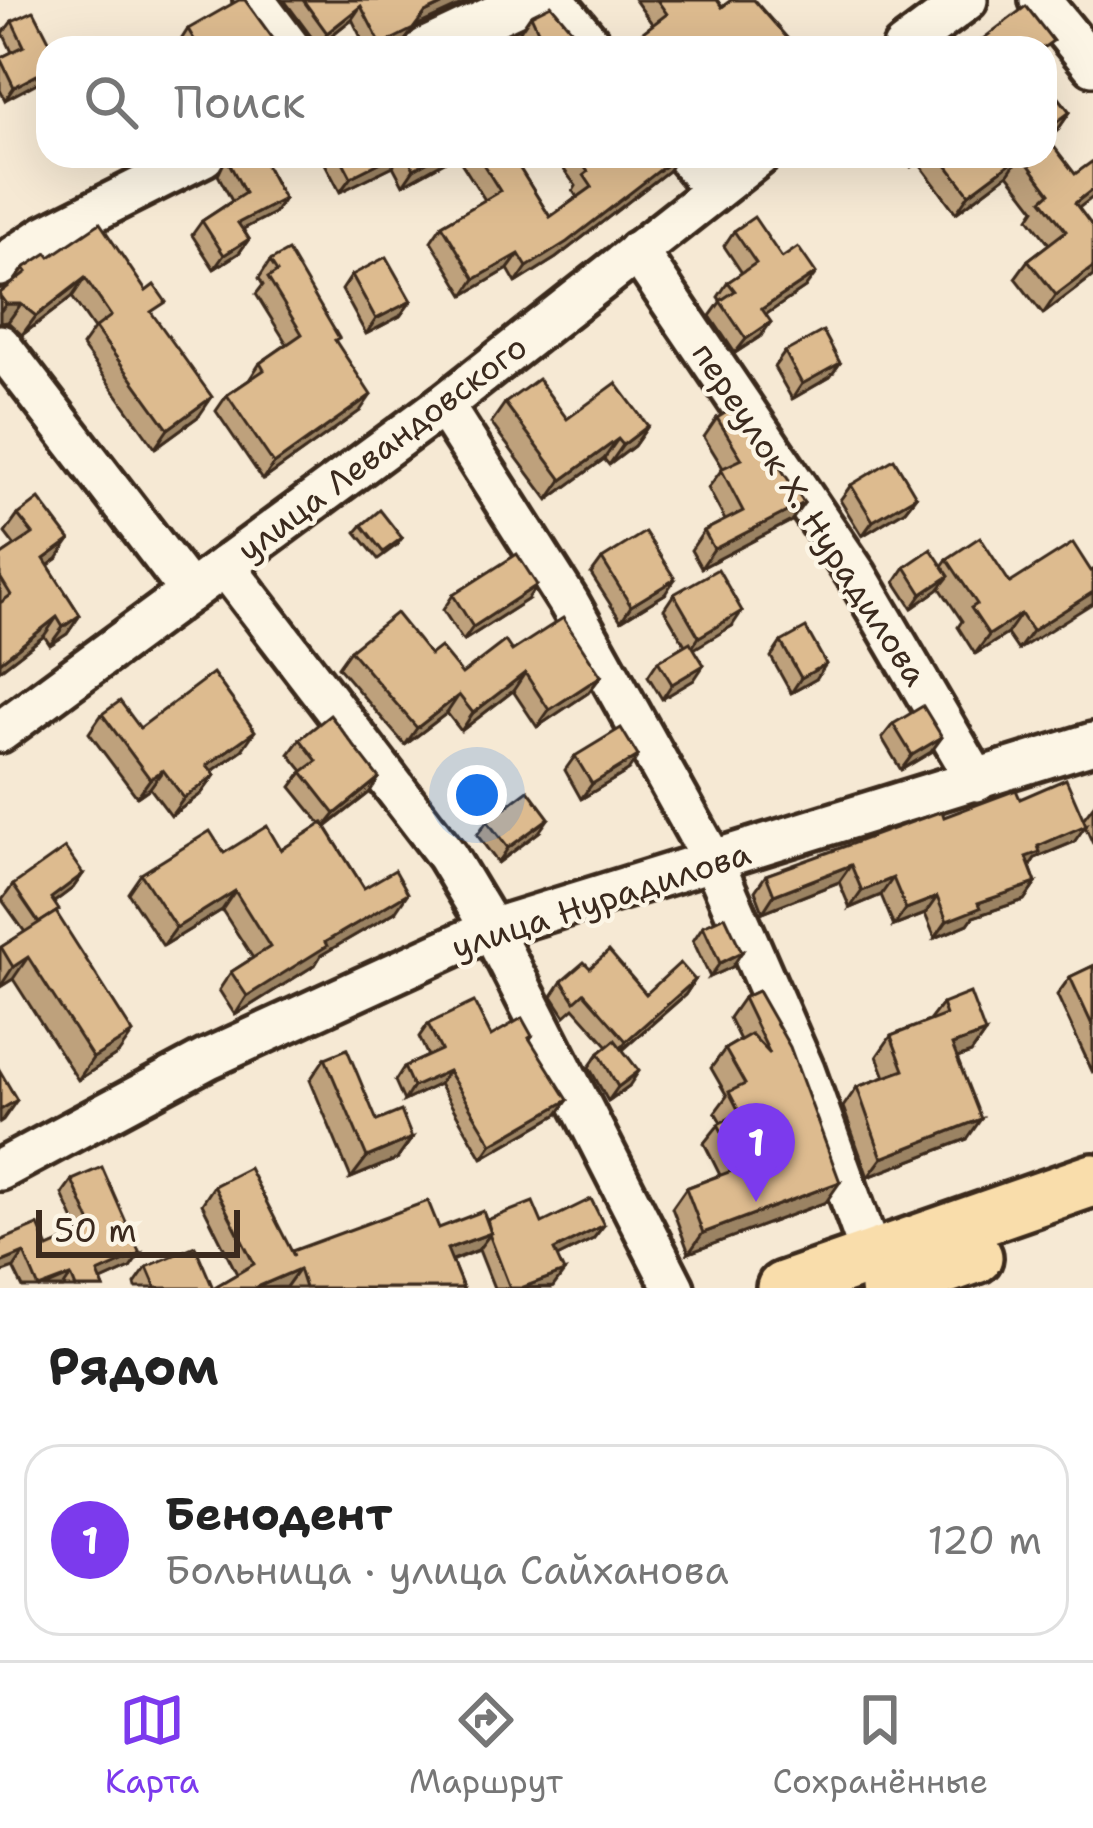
<!DOCTYPE html>
<html lang="ru">
<meta charset="utf-8">
<style>
:root{--surface:#fff;--page:#f6f6f6;--text:#222;--muted:#767676;--line:#e0e0e0;--accent:#7c3aed}
body{margin:0;font-family:"Shantell Sans",sans-serif;background:var(--page);color:var(--text)}
.scale{position:absolute;left:36px;bottom:30px;width:204px;box-sizing:border-box;padding-left:12px;border:6px solid #3b2a1e;border-top:0;font-size:33px;line-height:42px;white-space:nowrap;color:#3b2a1e;-webkit-text-stroke:9px #fcf5e5;paint-order:stroke}
.you{position:absolute;left:477px;top:795px;width:42px;height:42px;margin:-30px;border:9px solid #fff;border-radius:50%;background:#1a73e8;box-shadow:0 0 0 18px #1a73e833}
.badge{display:grid;place-items:center;width:78px;height:78px;border-radius:50%;background:var(--accent);color:#fff;font-size:39px;font-weight:700}
.pin{position:absolute;translate:-50% -99px;filter:drop-shadow(0 3px 6px #0008)}
.pin::after{content:'';position:absolute;top:63px;width:42px;height:36px;background:inherit;clip-path:polygon(0 0,100% 0,50% 100%)}
.list{margin:0;padding:0;list-style:none}
h2{display:flex;justify-content:space-between;align-items:center;height:156px;margin:0;padding:0 48px;font-size:51px}
h2 small{font-size:39px;font-weight:400;color:var(--muted)}
.list li{display:grid;grid-template-columns:78px 1fr auto;gap:36px;align-items:center;box-sizing:border-box;height:192px;margin:0 24px 24px;padding:0 24px;border:3px solid var(--line);border-radius:36px}
.list b{display:block;font-size:45px;white-space:nowrap}
.list p{margin:0;font-size:39px;white-space:nowrap;color:var(--muted)}
.list em{font-size:39px;font-style:normal;color:var(--muted)}
.icon{flex:none;width:66px;height:66px;fill:none;stroke:currentColor;stroke-width:2;stroke-linecap:round;stroke-linejoin:round}
.map{position:relative;flex:none;width:1093px;height:1288px;overflow:hidden}
.search{position:absolute;background:var(--surface);box-shadow:0 12px 48px #0002;left:36px;right:36px;top:36px;height:132px;display:flex;align-items:center;gap:30px;box-sizing:border-box;padding:0 42px;border-radius:36px;color:var(--muted);font-size:45px}
.sheet{height:372px;background:var(--surface)}
nav{display:flex;justify-content:space-around;align-items:center;box-sizing:border-box;height:168px;border-top:3px solid var(--line);background:var(--surface);font-size:33px;color:var(--muted)}
nav a{display:grid;justify-items:center;gap:6px}
nav .on{color:var(--accent)}
.map>svg:first-child{display:block}
.lines{fill:none;stroke-linecap:round;stroke-linejoin:round}
.minor-casing{stroke:#3b2a1e;stroke-width:48}
.major-casing{stroke:#3b2a1e;stroke-width:60}
.minor{stroke:#fcf5e5;stroke-width:39}
.major{stroke:#f9ddab;stroke-width:51}
.wall{fill:#bea17b;stroke:#3b2a1e;stroke-width:3}
.shaded-wall{fill:#9b8364;stroke:#3b2a1e;stroke-width:3}
.building{fill:#ddbb8f;stroke:#3b2a1e;stroke-width:3}
.labels{text-anchor:middle;dominant-baseline:central;stroke-width:9;stroke-linejoin:round;paint-order:stroke}
.street-label{font-size:33px;fill:#3b2a1e;stroke:#fcf5e5}
</style>
<div class="map">
<svg width="1093" height="1288" viewBox="0 0 1093 1288">
<rect width="100%" height="100%" fill="#f6e9d4"/>
<filter id="ink" filterUnits="userSpaceOnUse"><feTurbulence type="fractalNoise" baseFrequency=".00833" numOctaves="2"/><feDisplacementMap in="SourceGraphic" scale="24" xChannelSelector="R" yChannelSelector="G"/><feConvolveMatrix kernelMatrix="1 2 1 2 8 2 1 2 1" color-interpolation-filters="sRGB"/></filter>
<g filter="url(#ink)">
<g class="lines">
<g class="minor-casing">
<g id="minor">
<path d="M254 0 290 48"/>
<path d="M554 0 594 48"/>
<path d="M1040 0 1093 65"/>
<path d="M426 48 528 0"/>
<path d="M903 48 967 0"/>
<path d="M686 156 714 190"/>
<path d="M637 251 857 576 977 781"/>
<path d="M0 266 45 236 204 156"/>
<path d="M0 345 190 592"/>
<path d="M443 405 569 603 714 863 804 1070 881 1283"/>
<path d="M225 566 447 856 491 929 674 1288"/>
<path d="M0 732 443 405 759 156"/>
<path d="M0 1170 207 1059 491 929 1093 743"/>
</g>
</g>
<g class="major-casing">
<g id="major">
<path d="M783 1288 1093 1180"/>
<path d="M886 1288 976 1257"/>
</g>
</g>
<use href="#minor" class="minor"/>
<use href="#major" class="major"/>
</g>
<g class="wall">
<path d="M284 0H472L416 26 403 43 393 48H366L352 19 318 46Z"/>
<path d="M635 0H717L722 7 796 48H626L631 41 653 25Z"/>
<path d="M531 15 587 48H528L520 31Z"/>
<path d="M12 21 53 48 5 100 0 90V58L12 52 3 33Z"/>
<path d="M188 29 280 48H182L179 43Z"/>
<path d="M1045 80 1070 112 1057 131 1047 138 1079 208 1093 276 1043 314 1015 278 1028 260 1049 244 1029 218 1035 209 1008 174 956 213 918 162 911 167 902 156H1045Z"/>
<path d="M227 156H261L284 199 274 213 243 229 249 239 239 253 214 269 192 235 202 221 232 201 218 175Z"/>
<path d="M321 156H455L403 185 393 166 340 192Z"/>
<path d="M457 156H512L550 217 577 197 573 191 576 186 554 156H678L668 171 556 258 516 283 508 269 464 295 431 241 442 225 485 200Z"/>
<path d="M734 231 782 258 805 288 766 314 761 336 735 353 710 316 721 301 718 297 728 282 742 273 724 246Z"/>
<path d="M50 257 154 318 199 416 155 448 82 346 94 329 72 297 22 335 8 322 0 323V293L13 283 24 268Z"/>
<path d="M270 261 336 342 360 411 263 480 216 411 227 395 249 380 260 363 287 344 256 294 263 285 259 278Z"/>
<path d="M352 275 411 301 400 316 366 334 342 290Z"/>
<path d="M785 352 840 363 830 377 792 399 774 367Z"/>
<path d="M505 403 567 419 648 426 634 446 609 465 604 459 548 500 491 423Z"/>
<path d="M717 418 804 503 791 521 701 568 691 550 704 531 725 520 708 488 723 468 704 437Z"/>
<path d="M851 485 916 496 905 510 862 536 840 500Z"/>
<path d="M18 515 57 559 48 565 80 615 67 634 50 645 44 636 0 670V556L15 546 5 533Z"/>
<path d="M362 525 402 538 397 545 378 559 356 532Z"/>
<path d="M602 559 665 594 621 621 591 574Z"/>
<path d="M947 559 1010 583 1091 571 1018 650 1007 634 975 654 958 627 962 621 940 588 912 608 895 582 905 567 942 566Z"/>
<path d="M674 594 732 626 694 648V680L662 699 648 676 658 661 685 645 664 609Z"/>
<path d="M453 595 527 600 463 641 443 610Z"/>
<path d="M781 642 816 679 791 693 771 657Z"/>
<path d="M350 650 430 655 462 674 512 651 601 676 588 693 537 727 513 691 461 731 447 713 405 745 338 667Z"/>
<path d="M102 714 140 728 242 750 212 771 215 775 201 794 171 816 150 788 137 797 89 733Z"/>
<path d="M893 724 931 752 901 770 882 738Z"/>
<path d="M300 739 369 793 326 827 364 888 395 912 321 955 315 965 235 1015 219 990 231 972 253 958 222 910 163 946 128 893 141 874 224 853 281 850 321 824 291 787 303 771 289 754Z"/>
<path d="M575 756 628 771 581 799 565 770Z"/>
<path d="M1020 799 1083 819 1093 806V844L1085 826 1074 842 1035 858 1030 866 1036 883 1024 900 973 917 968 924 935 938 925 914 894 926 881 895 850 908 839 882 763 912 755 891 766 875 944 817Z"/>
<path d="M487 821 539 832 498 863 477 835Z"/>
<path d="M83 874 73 888 54 902 57 914 118 1054 78 1080 13 979 0 987V948L25 932 2 900 13 885Z"/>
<path d="M703 926 732 967 710 977 693 941Z"/>
<path d="M1093 966V1073L1057 995 1070 977Z"/>
<path d="M590 968 646 994 695 980 685 995 623 1050 629 1086 608 1101 589 1067 599 1053 608 1046 574 1008 565 1016 552 996 562 981Z"/>
<path d="M758 991 826 1202 689 1253 672 1208 686 1188 720 1175 704 1143 721 1122 715 1112 727 1096 711 1068 725 1049 740 1040 729 1018 743 998Z"/>
<path d="M942 1004 985 1033 971 1053 957 1058 967 1139 868 1177 843 1107 857 1087 885 1077 877 1056 891 1036 929 1021Z"/>
<path d="M428 1024 491 1036H532L530 1039 558 1114 482 1158 439 1084 404 1101 395 1081 404 1067 428 1056 419 1037Z"/>
<path d="M325 1058 377 1121 412 1138 397 1159 351 1178 310 1080Z"/>
<path d="M72 1180 140 1254 130 1268 101 1281 104 1288H23L0 1241 48 1248 80 1234 62 1194Z"/>
<path d="M214 1186 292 1252 487 1220 604 1225 593 1239 557 1257 553 1287 551 1288H494L479 1250 452 1261 463 1288H136L135 1284 147 1267 213 1288 237 1274 202 1204Z"/>
</g>
<g class="shaded-wall">
<path d="M452 0H472L416 26 403 43 393 48H379L425 13Z"/>
<path d="M361 6 352 19 318 46 327 33Z"/>
<path d="M48 69V77L5 100 14 87Z"/>
<path d="M1070 112 1057 131 1045 140V131Z"/>
<path d="M393 156H400L393 166 340 192 351 177Z"/>
<path d="M437 156H455L403 185 414 169Z"/>
<path d="M678 156 668 171 556 258 516 283 527 267Z"/>
<path d="M1020 156 1008 174 956 213 969 194Z"/>
<path d="M1093 189V197L1062 221 1075 203Z"/>
<path d="M284 199 274 213 228 237 238 223Z"/>
<path d="M249 239 239 253 214 269 224 255Z"/>
<path d="M519 254 508 269 464 295 475 279Z"/>
<path d="M1093 267V276L1043 314 1056 295Z"/>
<path d="M816 273 805 288 752 324 762 309Z"/>
<path d="M85 278 72 297 22 335 36 316Z"/>
<path d="M411 301 400 316 366 334 376 319Z"/>
<path d="M6 304H21L8 322 0 323V312Z"/>
<path d="M771 322 761 336 735 353 746 339Z"/>
<path d="M840 363 830 377 792 399 802 384Z"/>
<path d="M371 395 360 411 263 480 274 464Z"/>
<path d="M212 397 199 416 155 448 168 429Z"/>
<path d="M648 426 634 446 609 465 623 445Z"/>
<path d="M618 439 604 459 548 500 562 480Z"/>
<path d="M916 496 905 510 862 536 873 521Z"/>
<path d="M804 503 791 521 701 568 714 549Z"/>
<path d="M70 540 57 559 31 578 44 559Z"/>
<path d="M949 576 938 590 912 608 922 594Z"/>
<path d="M675 579 665 594 621 621 631 606Z"/>
<path d="M537 585 527 600 463 641 473 627Z"/>
<path d="M1093 592V603L1018 650 1032 631Z"/>
<path d="M742 611 732 626 689 652 699 637Z"/>
<path d="M1021 614 1007 634 975 654 989 635Z"/>
<path d="M80 615 67 634 50 645 63 627Z"/>
<path d="M57 617 44 636 0 670V662Z"/>
<path d="M826 664 816 679 791 693 801 678Z"/>
<path d="M704 665 694 680 662 699 672 684Z"/>
<path d="M525 673 513 691 461 731 473 713Z"/>
<path d="M601 676 588 693 537 727 549 710Z"/>
<path d="M459 695 447 713 405 745 417 728Z"/>
<path d="M255 731 242 750 194 784 207 765Z"/>
<path d="M942 737 931 752 901 770 912 755Z"/>
<path d="M638 756 628 771 581 799 592 784Z"/>
<path d="M163 770 150 788 137 797 150 779Z"/>
<path d="M215 775 201 794 171 816 184 798Z"/>
<path d="M379 778 369 793 324 828 335 814Z"/>
<path d="M549 818 539 832 498 863 508 848Z"/>
<path d="M1086 825 1074 842 1035 858 1028 868 1026 857 1038 846Z"/>
<path d="M851 865 839 882 763 912 774 895Z"/>
<path d="M83 874 73 888 41 912 51 898Z"/>
<path d="M893 878 881 895 850 908 862 891Z"/>
<path d="M1036 883 1024 900 973 917 968 924 935 938 947 921 978 903Z"/>
<path d="M235 891 222 910 163 946 176 928Z"/>
<path d="M408 893 395 912 321 955 315 965 235 1015 247 996 325 942Z"/>
<path d="M937 897 925 914 894 926 906 909Z"/>
<path d="M742 952 732 967 710 977 720 963Z"/>
<path d="M28 957 13 979 0 987 13 967Z"/>
<path d="M695 980 685 995 616 1055 626 1041Z"/>
<path d="M133 1033 118 1054 78 1080 93 1058Z"/>
<path d="M985 1033 971 1053 938 1065 952 1045Z"/>
<path d="M448 1071 439 1084 404 1101 413 1087Z"/>
<path d="M639 1071 629 1086 608 1101 618 1087Z"/>
<path d="M17 1100 3 1120 0 1122V1110Z"/>
<path d="M568 1100 558 1114 482 1158 492 1144Z"/>
<path d="M981 1119 967 1139 868 1177 882 1158Z"/>
<path d="M412 1138 397 1159 351 1178 367 1157Z"/>
<path d="M840 1182 826 1202 689 1253 703 1233Z"/>
<path d="M604 1225 593 1239 543 1264 554 1250Z"/>
<path d="M491 1233 478 1250 435 1267 447 1249Z"/>
<path d="M24 1253 14 1268 0 1273V1263Z"/>
<path d="M140 1254 130 1268 88 1287 98 1273Z"/>
<path d="M299 1269 286 1287 255 1288Z"/>
<path d="M564 1272 553 1287 521 1288Z"/>
<path d="M71 1276 63 1288H43Z"/>
</g>
<g class="building">
<path d="M239 0H245L280 48H199L188 29Z"/>
<path d="M303 0H452L425 13 413 29 381 45 361 6 327 33Z"/>
<path d="M657 0H717L722 7 731 0H754L796 48H637L631 41 667 14Z"/>
<path d="M551 5 587 48H546L531 15Z"/>
<path d="M1026 6 1053 41 1043 48H971Z"/>
<path d="M34 11 53 48H48V69L14 87 0 58 24 46 12 21Z"/>
<path d="M482 38 486 48H460Z"/>
<path d="M1045 80 1070 112 1045 131Z"/>
<path d="M1045 135 1075 174 1093 161V189L1075 203 1093 227V267L1056 295 1028 260 1066 231 1042 200 1050 193 1022 156H1045Z"/>
<path d="M231 156H261L284 199 238 223 249 239 224 255 202 221 245 193 228 161Z"/>
<path d="M340 156H393L351 177Z"/>
<path d="M407 156H437L414 169Z"/>
<path d="M478 156H512L550 217 592 187 584 175 588 172 577 156H678L567 242 527 267 519 254 475 279 442 225 500 191Z"/>
<path d="M940 156H1020L969 194Z"/>
<path d="M754 217 782 258 798 247 816 273 762 309 771 322 746 339 720 301 735 291 728 282 756 263 734 231Z"/>
<path d="M100 223 146 291 154 285 166 302 151 312 212 397 168 429 95 328 111 316 85 278 36 316 21 304H6L0 296V293L27 272 24 268 47 253 50 257Z"/>
<path d="M288 251 339 338 335 340 371 395 274 464 227 395 264 370 260 363 302 334 268 278 277 272 270 261Z"/>
<path d="M386 257 411 301 376 319 352 275Z"/>
<path d="M823 331 840 363 802 384 785 352Z"/>
<path d="M538 379 567 419 616 383 648 426 623 445 618 439 562 480 505 403Z"/>
<path d="M738 405 804 503 714 549 704 531 743 511 721 469 742 459 717 418Z"/>
<path d="M894 459 916 496 873 521 851 485Z"/>
<path d="M39 499 70 540 44 559 80 615 63 627 57 617 0 662V603L11 595 0 577V556L33 534 18 515Z"/>
<path d="M380 510 402 538 383 552 362 525Z"/>
<path d="M645 532 675 579 631 606 602 559Z"/>
<path d="M980 537 1010 583 1073 543 1091 571 1093 570V592L1032 631 1021 614 989 635 971 608 977 604 947 559Z"/>
<path d="M931 549 949 576 922 594 905 567Z"/>
<path d="M517 554 537 585 473 627 453 595Z"/>
<path d="M718 569 742 611 699 637 674 594Z"/>
<path d="M396 613 430 655 440 647 462 674 505 641 512 651 563 618 601 676 549 710 525 673 473 713 459 695 417 728 350 650Z"/>
<path d="M806 628 826 664 801 678 781 642Z"/>
<path d="M690 642 704 665 672 684 658 661Z"/>
<path d="M213 673 255 731 207 765 215 775 184 798 163 770 150 779 102 714 120 701 140 728Z"/>
<path d="M923 706 942 737 912 755 893 724Z"/>
<path d="M330 715 379 778 335 814 302 772 317 761 300 739Z"/>
<path d="M621 728 638 756 592 784 575 756Z"/>
<path d="M1066 779 1086 825 1038 846 1040 852 1026 857 1036 883 978 903 980 908 947 921 937 897 906 909 893 878 862 891 851 865 774 895 766 875 942 811 944 817 1016 790 1020 799Z"/>
<path d="M528 790 549 818 508 848 487 821Z"/>
<path d="M323 823 364 888 395 870 408 893 325 942 327 946 247 996 231 972 270 947 235 891 176 928 141 874 210 831 224 853 267 826 281 850Z"/>
<path d="M65 848 83 874 51 898 59 910 39 923 13 885Z"/>
<path d="M56 912 133 1033 93 1058 28 957 13 967 1 947Z"/>
<path d="M725 916 742 952 720 963 703 926Z"/>
<path d="M609 951 646 994 680 963 695 980 626 1041 584 993 575 1001 562 981 584 962 590 968Z"/>
<path d="M1093 966V1027L1070 977Z"/>
<path d="M758 991 790 1047 840 1182 703 1233 686 1188 740 1168 718 1124 740 1113 729 1092 745 1084 725 1049 751 1034 770 1054 743 998Z"/>
<path d="M970 993 985 1033 952 1045 981 1119 882 1158 857 1087 904 1070 891 1036 946 1015 942 1004Z"/>
<path d="M474 1002 491 1036 522 1018 532 1036 529 1038 568 1100 492 1144 448 1071 413 1087 404 1067 441 1050 428 1024Z"/>
<path d="M615 1040 639 1071 618 1087 599 1053Z"/>
<path d="M347 1049 377 1121 401 1111 412 1138 367 1157 325 1058Z"/>
<path d="M0 1071 17 1100 0 1110Z"/>
<path d="M102 1167 140 1254 98 1273 104 1288H76L71 1276 39 1288 24 1253 0 1263V1241L38 1225 48 1248 93 1228 72 1180Z"/>
<path d="M249 1168 294 1256 292 1251 428 1201 439 1228 483 1211 491 1233 447 1249 463 1288H305L299 1269 255 1288H156L147 1267 195 1246 213 1288 254 1264 214 1186Z"/>
<path d="M591 1199 604 1225 554 1250 564 1272 521 1288H510L489 1234 491 1233 487 1220 533 1202 542 1223Z"/>
</g>
</g>
<g class="labels">
<g class="street-label">
<text transform="translate(382 448) rotate(-37)">улица Левандовского</text>
<text transform="translate(810 514) rotate(57)">переулок Х. Нурадилова</text>
<text transform="translate(601 900) rotate(-18)">улица Нурадилова</text>
</g>
</g>
</svg>
<div class="scale">50 m</div>
<div class="you"></div>
<div class="pin badge" style="left:756px;top:1202px">1</div>
<div class="search"><svg class="icon" aria-label="search" viewBox="0 0 24 24"><circle cx="10" cy="10" r="6"/><path d="M15 15l6 6"/></svg>Поиск</div>
</div>
<section class="sheet">
<h2>Рядом<small></small></h2>
<ul class="list">
<li><span class="badge">1</span><div><b>Бенодент</b><p>Больница · улица Сайханова</p></div><em>120 m</em></li>
</ul>
</section>
<nav>
<a class="on"><svg class="icon" aria-label="map" viewBox="0 0 24 24"><path d="M3 6l6-2 6 2 6-2v14l-6 2-6-2-6 2zM9 4v14M15 6v14"/></svg>Карта</a>
<a><svg class="icon" aria-label="directions" viewBox="0 0 24 24"><path d="M12 3l9 9-9 9-9-9zM9 14v-3h6M13 9l2 2-2 2"/></svg>Маршрут</a>
<a><svg class="icon" aria-label="saved" viewBox="0 0 24 24"><path d="M7 4h10v16l-5-4-5 4z"/></svg>Сохранённые</a>
</nav>
